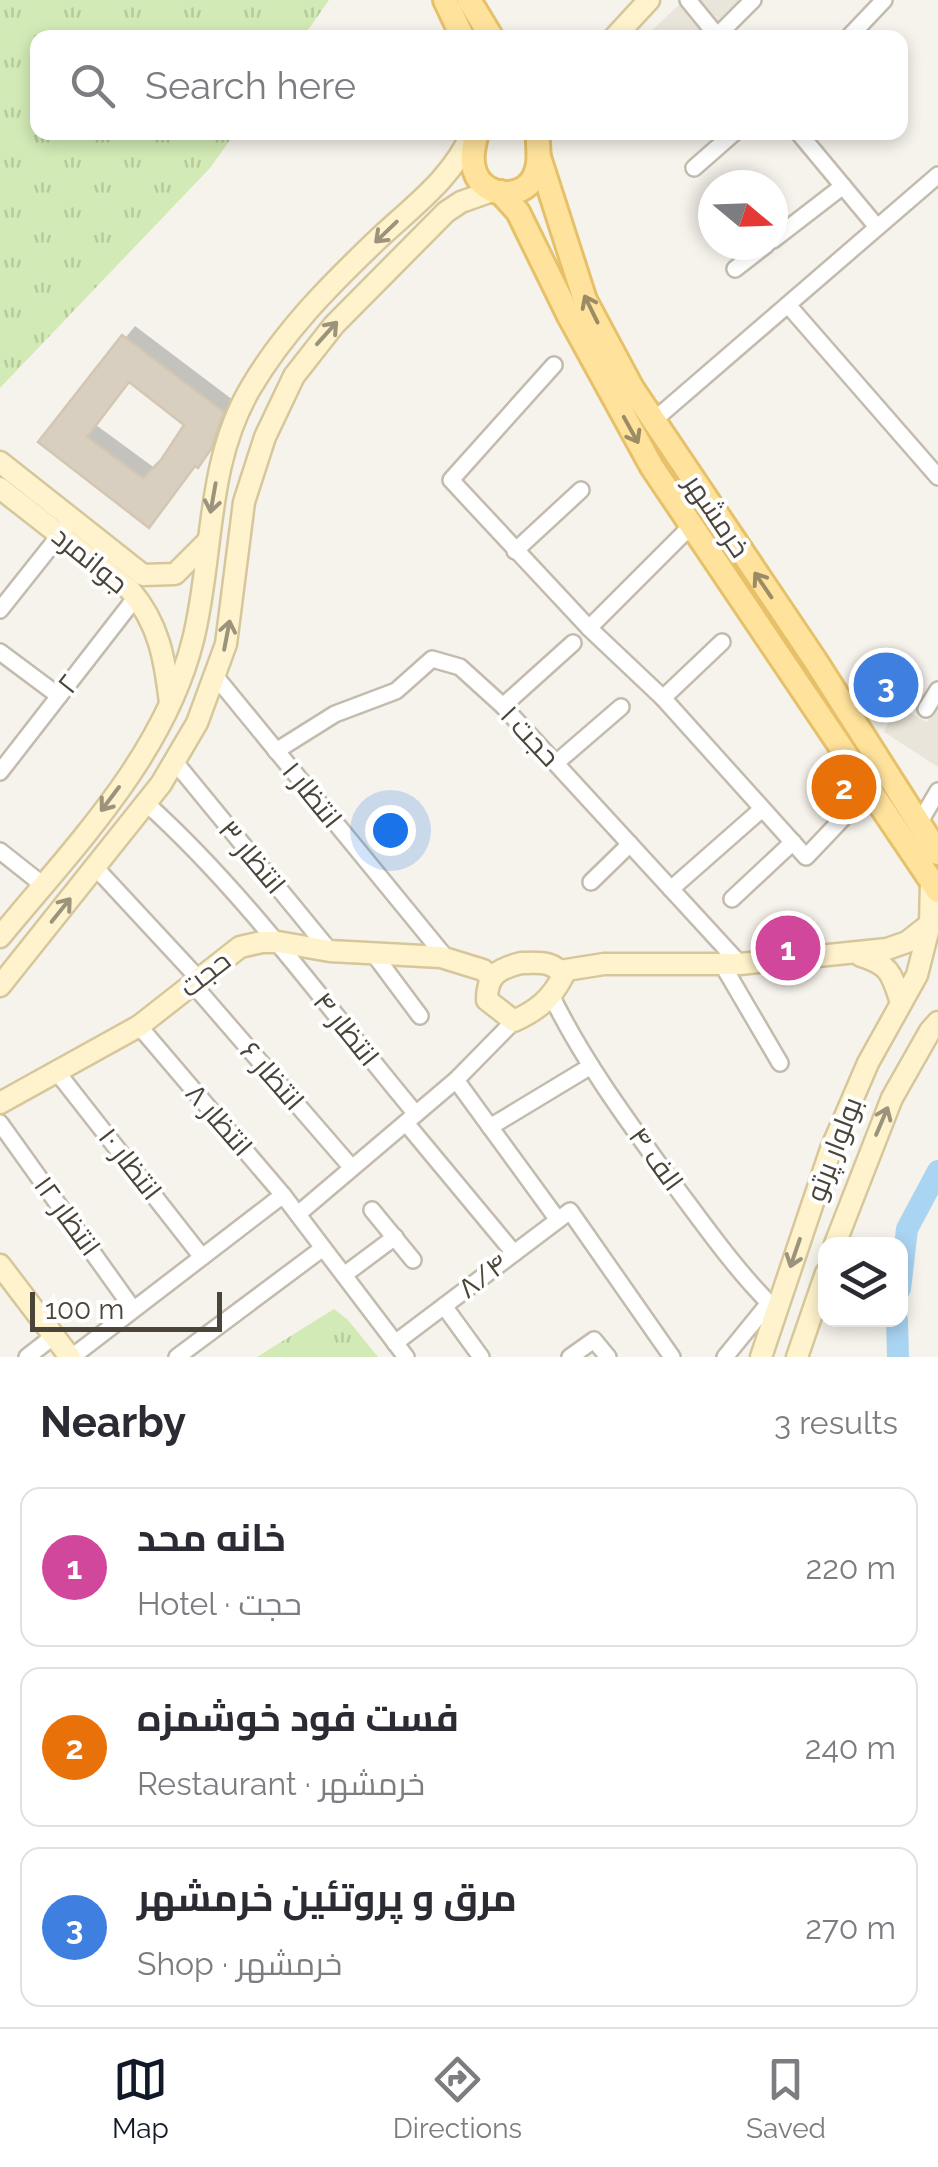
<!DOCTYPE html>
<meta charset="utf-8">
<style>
:root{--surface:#fff;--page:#f2f2f3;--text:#2b2b33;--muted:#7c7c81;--line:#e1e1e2;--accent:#111827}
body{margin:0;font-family:Raleway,Cairo,sans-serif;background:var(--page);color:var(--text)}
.controls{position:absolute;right:30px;bottom:30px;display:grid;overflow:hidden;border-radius:20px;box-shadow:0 5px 15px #0003}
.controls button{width:90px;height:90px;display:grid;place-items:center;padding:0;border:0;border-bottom:2px solid var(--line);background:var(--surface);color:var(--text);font:50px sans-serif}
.compass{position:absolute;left:698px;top:170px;width:90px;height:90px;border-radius:50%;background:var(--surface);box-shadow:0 5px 15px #0003;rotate:109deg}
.scale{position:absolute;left:30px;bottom:25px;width:192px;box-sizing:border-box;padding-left:10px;border:5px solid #4b4439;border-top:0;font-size:28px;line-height:35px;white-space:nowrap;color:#4b4439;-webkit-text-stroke:8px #fff;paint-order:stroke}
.you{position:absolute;left:390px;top:830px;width:35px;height:35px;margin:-25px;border:8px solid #fff;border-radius:50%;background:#1a73e8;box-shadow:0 0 0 15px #1a73e833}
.badge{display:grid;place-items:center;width:65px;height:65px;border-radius:50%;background:var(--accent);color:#fff;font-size:32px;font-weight:700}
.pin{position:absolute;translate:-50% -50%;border:5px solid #fff;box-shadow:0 2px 10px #0006}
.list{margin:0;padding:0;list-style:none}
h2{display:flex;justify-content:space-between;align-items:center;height:130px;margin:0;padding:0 40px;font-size:42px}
h2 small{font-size:32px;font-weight:400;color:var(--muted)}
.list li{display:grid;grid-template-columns:65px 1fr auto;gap:30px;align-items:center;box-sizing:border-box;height:160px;margin:0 20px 20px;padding:0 20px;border:2px solid var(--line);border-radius:20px}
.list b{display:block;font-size:38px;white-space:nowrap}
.list p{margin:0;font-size:32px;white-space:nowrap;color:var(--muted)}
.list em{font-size:32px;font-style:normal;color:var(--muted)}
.icon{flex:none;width:55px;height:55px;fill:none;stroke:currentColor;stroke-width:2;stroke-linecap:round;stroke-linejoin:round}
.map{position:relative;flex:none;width:938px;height:1357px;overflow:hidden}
.search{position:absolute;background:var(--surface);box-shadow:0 5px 15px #0003;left:30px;right:30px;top:30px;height:110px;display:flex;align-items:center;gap:25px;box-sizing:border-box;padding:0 35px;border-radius:20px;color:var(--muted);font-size:38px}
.sheet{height:670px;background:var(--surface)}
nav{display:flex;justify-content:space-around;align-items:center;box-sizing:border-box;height:140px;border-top:2px solid var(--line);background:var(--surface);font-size:28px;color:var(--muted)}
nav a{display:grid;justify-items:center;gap:5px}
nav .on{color:var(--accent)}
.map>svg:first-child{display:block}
.residential{fill:#eae5da}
.grass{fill:url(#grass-tufts)}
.shadow{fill:#0003;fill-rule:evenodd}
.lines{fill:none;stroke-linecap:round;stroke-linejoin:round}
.river{stroke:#a9d4f2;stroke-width:22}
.building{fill:#d8cfc1;stroke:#d3c7b4;stroke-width:2.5;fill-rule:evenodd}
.street-casing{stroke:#c2bbae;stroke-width:20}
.secondary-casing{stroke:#d6c79b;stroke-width:25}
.primary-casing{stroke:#e6c16a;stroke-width:28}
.street{stroke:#fff;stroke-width:15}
.secondary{stroke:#fff3cd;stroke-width:20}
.primary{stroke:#ffe39c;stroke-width:22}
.oneway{stroke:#9c937c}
.oneway2{stroke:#9c8c66}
.labels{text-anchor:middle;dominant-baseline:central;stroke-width:8;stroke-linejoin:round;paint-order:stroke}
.street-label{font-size:28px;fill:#4b4439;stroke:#fff}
</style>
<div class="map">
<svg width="938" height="1357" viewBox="0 0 938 1357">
<defs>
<pattern id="grass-tufts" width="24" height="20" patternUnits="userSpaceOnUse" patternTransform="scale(2.5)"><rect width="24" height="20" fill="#d2eab5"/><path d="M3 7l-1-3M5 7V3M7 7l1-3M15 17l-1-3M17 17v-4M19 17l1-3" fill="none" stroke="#b6ca9c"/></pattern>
</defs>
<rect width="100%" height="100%" fill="#f6f3ec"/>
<g class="residential">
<path d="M684 0H739L702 37 644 38Z"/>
<path d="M896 705 927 722 938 705V767L884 732Z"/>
</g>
<g class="grass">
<path d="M0 0H329L303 37 38 38V132L235 133 210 168 0 388Z"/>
<path d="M334 1309 348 1320 378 1357H257Z"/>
</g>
<path class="shadow" d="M135 326 233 400 221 435 209 454 196 464 149 525 41 442ZM131 380 187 425 156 469 96 425Z"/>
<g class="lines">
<g class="river">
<path d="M900 1289 907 1229 938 1171"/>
<path d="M897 1320 898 1357"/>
</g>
</g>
<path class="building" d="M122 335 224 412 211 449 198 468 195 466 149 528 38 442ZM129 382 184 425 161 460 143 478 87 437Z"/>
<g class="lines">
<g class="street-casing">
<g id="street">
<path d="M688 0 719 38"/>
<path d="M717 36 753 0"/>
<path d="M848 38 884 0"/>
<path d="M798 132 877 227"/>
<path d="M694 168 735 132"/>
<path d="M773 240 843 186"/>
<path d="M735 269 766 245"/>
<path d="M788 305 938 477"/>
<path d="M554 365 451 480 589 628 663 698 806 857 844 817"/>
<path d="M653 421 938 175"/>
<path d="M515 551 581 490"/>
<path d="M0 610 66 527"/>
<path d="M589 628 692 525"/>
<path d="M0 652 59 696"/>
<path d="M216 677 447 959"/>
<path d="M663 698 722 642"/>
<path d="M503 706 573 643"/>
<path d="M926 709 938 690"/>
<path d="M276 751 335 714 396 691 432 659 460 667 503 706 740 964"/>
<path d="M175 762 330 951"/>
<path d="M556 763 621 707"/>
<path d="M0 772 136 597"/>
<path d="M146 803C248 895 328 1009 416 1114"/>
<path d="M918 825 938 791"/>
<path d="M0 851 43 885"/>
<path d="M95 867 198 978"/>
<path d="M591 882 630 844"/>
<path d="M671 889 762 809"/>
<path d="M732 899 793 842"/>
<path d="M373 953 420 1016"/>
<path d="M722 964 780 1063"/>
<path d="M192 983 352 1168"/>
<path d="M552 997C584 1062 627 1120 669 1178 703 1223 735 1270 776 1310"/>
<path d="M139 1026 283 1195 406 1357"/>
<path d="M57 1072 202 1257"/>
<path d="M456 1080 558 1220"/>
<path d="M0 1123 133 1309"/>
<path d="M406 1123 514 1253"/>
<path d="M490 1127 591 1066"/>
<path d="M372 1210 413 1260"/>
<path d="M298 1214 456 1080 514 1021"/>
<path d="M344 1275 395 1237"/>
<path d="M444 1306 481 1357"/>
<path d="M395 1343 570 1211 672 1357"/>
<path d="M27 1357 54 1336"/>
<path d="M72 1357 283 1195"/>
<path d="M177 1357 323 1248"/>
<path d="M570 1357 594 1340 608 1357"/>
<path d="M725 1357 769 1303"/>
</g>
</g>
<g class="secondary-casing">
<g id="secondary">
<path d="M614 38 649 0"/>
<path d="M0 462 143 575 175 574 208 541"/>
<path d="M0 488 130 590C159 623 165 660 170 703"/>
<path d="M0 937C74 847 164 756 193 640 214 556 205 466 250 389 284 331 329 286 377 240 412 207 454 177 472 132"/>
<path d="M861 956C891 965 892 975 901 1003"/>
<path d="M521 963C538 963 553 960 563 976 551 999 538 1010 514 1021L487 1000C487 975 498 969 521 963Z"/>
<path d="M560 971 604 964H740L887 949 907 942 930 924"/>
<path d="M0 986 161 784 197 723 226 644 244 502 265 437 294 376 334 325 446 212 461 202 492 191"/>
<path d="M0 1103 139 1026 240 947 262 942H278L330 951 441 957 483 970 492 978"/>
<path d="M835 1244 892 1098 930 1031 938 1022"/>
<path d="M0 1265 70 1357"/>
<path d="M761 1357 831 1149 868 1063 917 975 930 924 931 882"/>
<path d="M797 1357 826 1273"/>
</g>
</g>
<g class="primary-casing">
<g id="primary">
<path d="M445 0 463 38"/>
<path d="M469 0 492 38"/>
<path d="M477 132C474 145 470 159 475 172 484 199 527 201 536 172 541 159 537 146 538 132"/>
<path d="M539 157 585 300 632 388 815 660 938 853"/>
<path d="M500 192 518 212 569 316 652 467 938 891"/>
</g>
</g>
<use href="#street" class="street"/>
<use href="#secondary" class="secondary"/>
<use href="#primary" class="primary"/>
</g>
<defs><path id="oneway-shaft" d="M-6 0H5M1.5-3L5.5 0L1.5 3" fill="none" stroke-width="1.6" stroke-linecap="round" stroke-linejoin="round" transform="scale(2.5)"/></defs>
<g class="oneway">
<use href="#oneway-shaft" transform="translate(386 232) rotate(136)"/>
<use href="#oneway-shaft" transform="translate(327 333) rotate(-48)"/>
<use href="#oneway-shaft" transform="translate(213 498) rotate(100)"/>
<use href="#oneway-shaft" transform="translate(227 635) rotate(-79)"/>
<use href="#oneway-shaft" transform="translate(110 799) rotate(127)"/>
<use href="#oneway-shaft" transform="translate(61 910) rotate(-51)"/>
<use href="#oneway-shaft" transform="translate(882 1121) rotate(-67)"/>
<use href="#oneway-shaft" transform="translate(795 1253) rotate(109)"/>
</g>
<g class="oneway2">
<use href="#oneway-shaft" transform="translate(591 309) rotate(-116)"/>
<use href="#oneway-shaft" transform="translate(631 430) rotate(61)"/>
<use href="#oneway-shaft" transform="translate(763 585) rotate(-124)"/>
</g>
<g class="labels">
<g class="street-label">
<text transform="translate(717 516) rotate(56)">خرمشهر</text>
<text transform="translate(90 560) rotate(39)">جوانمرد</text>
<text transform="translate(68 684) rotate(-52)">۲</text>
<text transform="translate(530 736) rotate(47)">حجت ۱</text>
<text transform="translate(312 795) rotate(51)">انتظار ۱</text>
<text transform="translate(252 857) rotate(50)">انتظار ۳</text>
<text transform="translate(205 974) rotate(-38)">حجت</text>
<text transform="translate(346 1029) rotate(51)">انتظار ۴</text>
<text transform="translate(272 1076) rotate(49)">انتظار ۶</text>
<text transform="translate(219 1120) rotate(49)">انتظار ۸</text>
<text transform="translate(834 1149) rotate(-69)">بولوار پرتو</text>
<text transform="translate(656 1159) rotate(54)">۴ الف</text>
<text transform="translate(130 1164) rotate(52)">انتظار ۱۰</text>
<text transform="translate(67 1216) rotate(54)">انتظار ۱۲</text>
<text transform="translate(483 1276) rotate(-37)">۸/۴</text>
</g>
</g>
</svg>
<div class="controls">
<button><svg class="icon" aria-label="layers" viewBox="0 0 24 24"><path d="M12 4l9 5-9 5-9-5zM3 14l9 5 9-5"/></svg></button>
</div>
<svg class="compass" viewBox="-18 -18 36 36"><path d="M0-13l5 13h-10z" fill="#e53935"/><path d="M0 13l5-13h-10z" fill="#7c7c81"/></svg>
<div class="scale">100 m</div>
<div class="you"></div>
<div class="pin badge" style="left:788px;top:948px;background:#d1479c">1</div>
<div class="pin badge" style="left:844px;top:787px;background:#e8710a">2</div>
<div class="pin badge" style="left:886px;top:685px;background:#3f7fe0">3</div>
<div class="search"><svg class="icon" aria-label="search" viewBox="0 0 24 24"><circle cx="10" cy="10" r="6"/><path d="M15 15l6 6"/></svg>Search here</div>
</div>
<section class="sheet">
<h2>Nearby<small>3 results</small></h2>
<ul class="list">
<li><span class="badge" style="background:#d1479c">1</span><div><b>خانه محد</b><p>Hotel · حجت</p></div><em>220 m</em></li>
<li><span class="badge" style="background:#e8710a">2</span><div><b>فست فود خوشمزه</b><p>Restaurant · خرمشهر</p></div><em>240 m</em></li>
<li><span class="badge" style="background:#3f7fe0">3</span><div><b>مرق و پروتئین خرمشهر</b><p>Shop · خرمشهر</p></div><em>270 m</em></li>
</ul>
</section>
<nav>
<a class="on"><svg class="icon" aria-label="map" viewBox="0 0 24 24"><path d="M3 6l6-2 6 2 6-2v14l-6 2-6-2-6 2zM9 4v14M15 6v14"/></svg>Map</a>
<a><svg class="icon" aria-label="directions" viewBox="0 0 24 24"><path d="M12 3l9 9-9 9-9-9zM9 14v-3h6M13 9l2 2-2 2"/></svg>Directions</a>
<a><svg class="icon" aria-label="saved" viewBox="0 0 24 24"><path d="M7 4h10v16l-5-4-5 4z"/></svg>Saved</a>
</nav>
